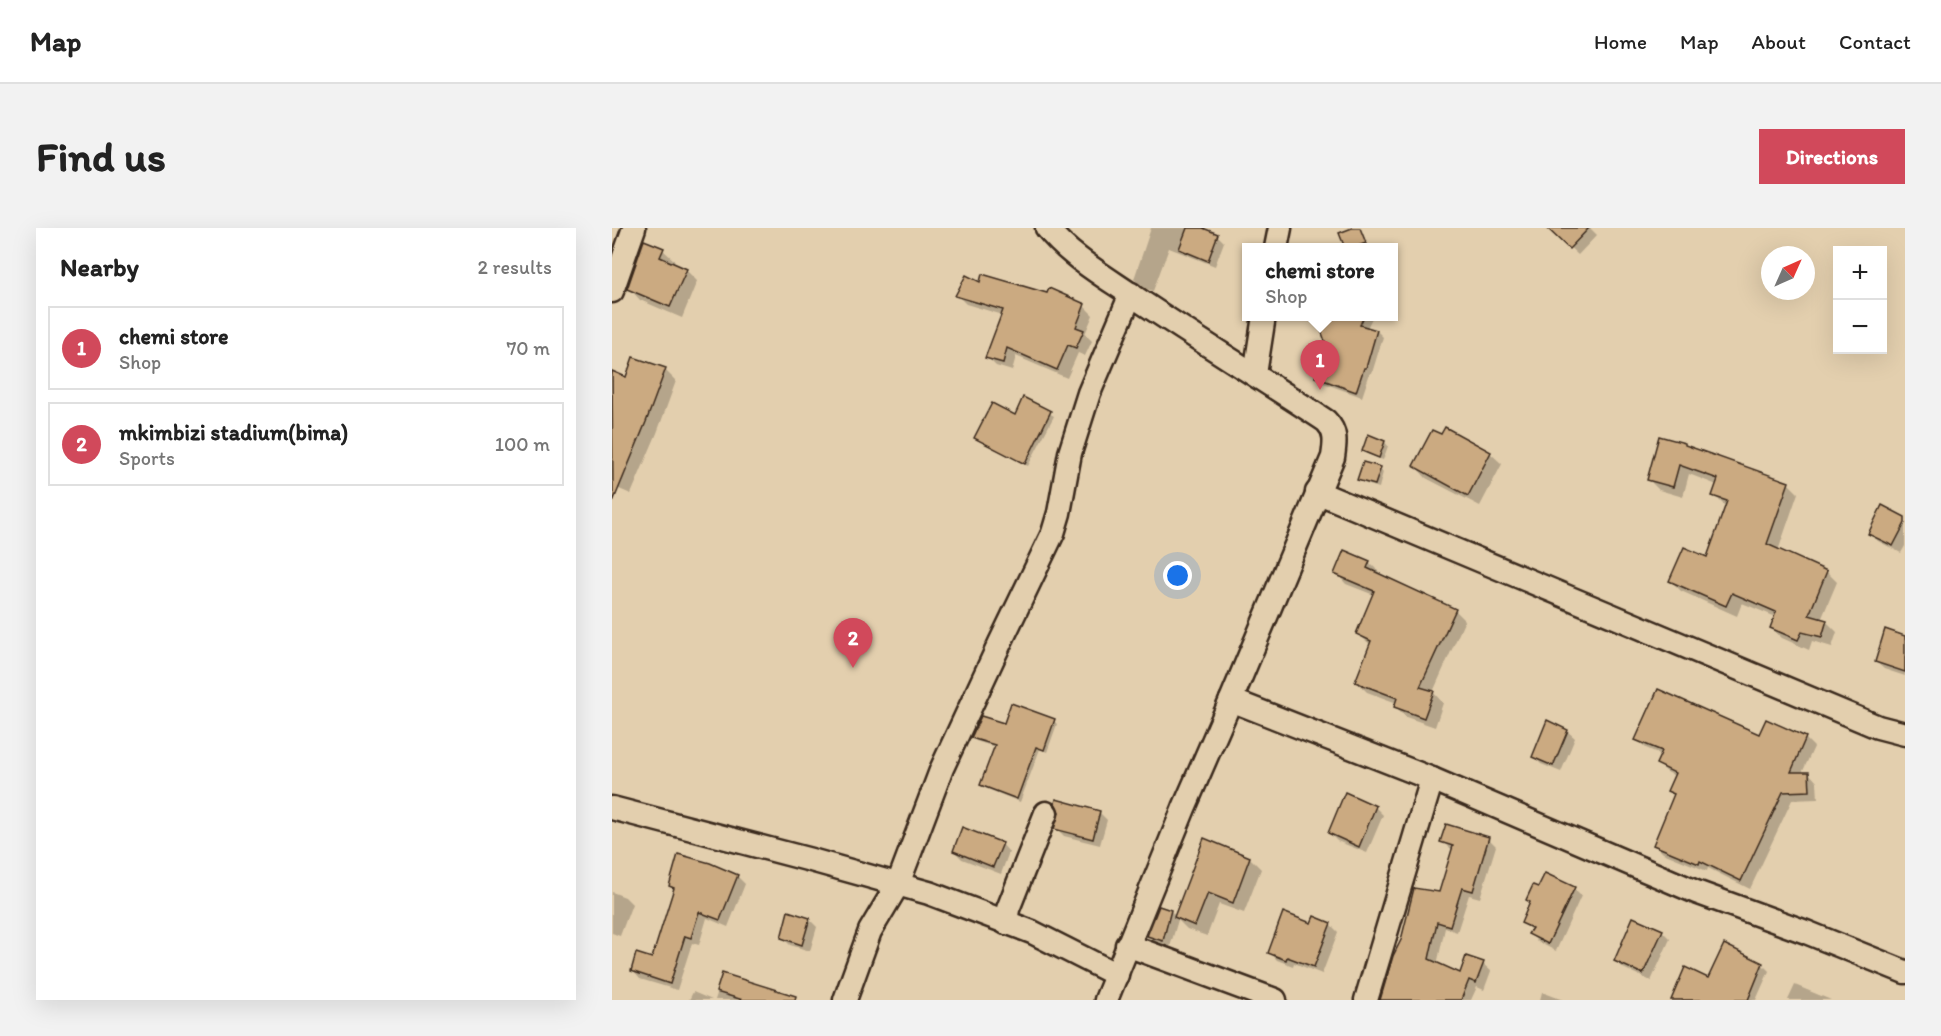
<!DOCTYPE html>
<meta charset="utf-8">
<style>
:root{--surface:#fff;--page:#f2f2f2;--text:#222;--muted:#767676;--line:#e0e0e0;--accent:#d1495b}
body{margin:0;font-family:Itim,sans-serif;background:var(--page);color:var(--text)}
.controls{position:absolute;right:18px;top:18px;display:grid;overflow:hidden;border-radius:0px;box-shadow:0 6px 24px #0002}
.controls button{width:54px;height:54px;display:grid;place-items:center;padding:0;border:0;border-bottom:2px solid var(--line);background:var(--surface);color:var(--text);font:30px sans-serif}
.compass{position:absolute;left:1149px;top:18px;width:54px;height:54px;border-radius:50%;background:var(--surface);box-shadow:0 6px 24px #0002;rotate:45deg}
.you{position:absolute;left:566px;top:348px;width:21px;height:21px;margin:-15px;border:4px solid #fff;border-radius:50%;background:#1a73e8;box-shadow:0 0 0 9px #1a73e833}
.badge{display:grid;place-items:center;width:39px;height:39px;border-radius:50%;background:var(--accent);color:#fff;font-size:20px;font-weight:700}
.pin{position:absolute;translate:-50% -50px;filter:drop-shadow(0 2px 3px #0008)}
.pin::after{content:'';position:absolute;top:32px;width:21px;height:18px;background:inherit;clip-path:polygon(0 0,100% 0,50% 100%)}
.popup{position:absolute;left:630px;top:15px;width:156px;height:78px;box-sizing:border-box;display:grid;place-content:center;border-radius:0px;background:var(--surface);filter:drop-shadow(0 2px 4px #0005);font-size:20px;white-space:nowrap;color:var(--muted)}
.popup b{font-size:22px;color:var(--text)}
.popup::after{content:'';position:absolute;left:50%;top:100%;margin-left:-12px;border:12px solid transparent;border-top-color:var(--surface)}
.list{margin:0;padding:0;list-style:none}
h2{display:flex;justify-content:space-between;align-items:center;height:78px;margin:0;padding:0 24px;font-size:26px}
h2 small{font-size:20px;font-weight:400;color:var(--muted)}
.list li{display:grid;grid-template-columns:39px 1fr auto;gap:18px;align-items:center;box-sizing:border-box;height:84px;margin:0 12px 12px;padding:0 12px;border:2px solid var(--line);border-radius:0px}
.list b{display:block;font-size:22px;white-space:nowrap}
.list p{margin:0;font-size:20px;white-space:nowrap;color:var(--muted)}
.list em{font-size:20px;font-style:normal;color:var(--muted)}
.map{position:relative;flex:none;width:1293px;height:772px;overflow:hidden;border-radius:0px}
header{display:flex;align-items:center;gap:36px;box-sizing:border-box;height:84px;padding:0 30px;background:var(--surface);border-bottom:2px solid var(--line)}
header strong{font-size:28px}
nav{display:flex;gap:33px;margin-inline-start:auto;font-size:21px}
.intro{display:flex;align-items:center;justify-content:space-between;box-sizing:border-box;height:144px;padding:0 36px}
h1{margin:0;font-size:42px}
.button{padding:15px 27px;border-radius:0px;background:var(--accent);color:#fff;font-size:21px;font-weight:700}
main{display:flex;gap:36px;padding:0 36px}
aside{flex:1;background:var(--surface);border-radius:0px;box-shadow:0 6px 24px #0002}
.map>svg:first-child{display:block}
.shadow{fill:#0003}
.building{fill:#cbaa81;stroke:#3b2a1e;stroke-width:1.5}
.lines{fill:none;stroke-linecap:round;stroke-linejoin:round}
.minor-casing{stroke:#3b2a1e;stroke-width:27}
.minor{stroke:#e3cfae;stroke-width:22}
</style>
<header>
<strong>Map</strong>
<nav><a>Home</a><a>Map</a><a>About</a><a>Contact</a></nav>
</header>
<div class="intro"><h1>Find us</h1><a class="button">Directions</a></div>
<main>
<aside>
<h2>Nearby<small>2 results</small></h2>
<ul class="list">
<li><span class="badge">1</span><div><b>chemi store</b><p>Shop</p></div><em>70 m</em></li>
<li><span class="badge">2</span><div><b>mkimbizi stadium(bima)</b><p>Sports</p></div><em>100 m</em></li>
</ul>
</aside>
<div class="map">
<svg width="1293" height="772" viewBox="0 0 1293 772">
<rect width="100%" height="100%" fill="#e3cfae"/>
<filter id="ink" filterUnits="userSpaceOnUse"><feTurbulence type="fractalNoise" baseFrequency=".0167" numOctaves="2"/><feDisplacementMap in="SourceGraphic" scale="12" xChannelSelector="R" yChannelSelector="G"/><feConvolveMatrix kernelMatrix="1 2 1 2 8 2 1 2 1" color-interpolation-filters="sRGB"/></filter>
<g filter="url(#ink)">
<g class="shadow">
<path d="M539 0H586L606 8 612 14 603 38 557 20 541 63 532 60 522 51Z"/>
<path d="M745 0 750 3 756 18 734 20Z"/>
<path d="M937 0H978L985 7 966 27Z"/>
<path d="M33 14 51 22 63 33 61 36 74 42 85 53 70 90 28 72 17 60Z"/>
<path d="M369 56 472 78 481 87 473 106 480 113 473 128 466 125 455 150 404 128 400 143 384 138 375 129 391 87 354 76 345 67Z"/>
<path d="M706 88H761L755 100 765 103 771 109 760 145H758L750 169 711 155 705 149 722 135Z"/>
<path d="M53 142 64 153 45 205 19 266 0 258V145L15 151Z"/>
<path d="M412 171 442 188 416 238 367 213 364 210 403 189Z"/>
<path d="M757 208 773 214 776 218 771 232 755 226 751 223Z"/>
<path d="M1075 219 1176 255 1186 265 1166 323 1215 344 1225 354 1209 392 1214 393 1225 404 1220 419 1200 413 1197 422 1170 410 1159 400 1164 389 1130 375 1125 388 1069 363 1059 353 1096 331 1114 279 1102 267 1105 257 1077 246 1071 269 1047 262 1037 252Z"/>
<path d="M878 225 890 236 868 278 814 250 803 238Z"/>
<path d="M768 241 771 244 767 260 751 255 747 252Z"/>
<path d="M1293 290V318L1289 325 1266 313 1258 305Z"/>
<path d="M757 334 768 345 766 347 843 382 853 392 821 464 831 475 823 499 794 489 784 479 785 475 755 464 745 454 759 417 746 406 762 367 734 356 724 345Z"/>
<path d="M1293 410V448L1272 441 1264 434Z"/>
<path d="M442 493 445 496 435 524 428 521 408 574 373 560 369 557 383 519 364 513 361 510 393 497Z"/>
<path d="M955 503 963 510 949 544 929 536 921 528Z"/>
<path d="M1148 508 1193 510 1202 519 1190 545H1197L1205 554 1206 571 1180 572 1138 661 1096 640 1095 643 1051 625 1042 616 1062 568 1057 562 1063 548 1055 544 1046 536 1050 527 1034 520 1025 512Z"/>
<path d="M763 579 771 587 755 625 725 613 717 605Z"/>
<path d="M487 584 495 592 488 617 452 608 444 600Z"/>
<path d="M876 610 884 618 868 670 857 667 845 704 833 700 825 737 849 748 871 736 879 743 872 762 865 759 859 772H769L828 666 841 622 830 614Z"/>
<path d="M390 616 397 624 389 646 350 631 342 623Z"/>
<path d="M638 630 649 641 632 685 607 676 595 708 575 701 566 692 558 719 544 715 536 708 559 683 564 689Z"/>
<path d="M125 648 133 656 116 699 95 690 87 717 80 715 65 762 28 751 21 743 41 732 63 662 59 658Z"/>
<path d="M962 661 969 668 944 723 926 714 918 706 920 703 910 694 919 676 915 672Z"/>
<path d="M0 664 13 669 20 676 8 708 0 705Z"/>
<path d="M198 692 205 699 198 723 178 717 170 709Z"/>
<path d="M718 696 726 704 710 746 682 735 681 738 665 732 658 724 700 697Z"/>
<path d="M1050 703 1058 711 1039 753 1011 740 1004 732Z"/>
<path d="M1150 736 1157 743 1144 772H1067L1097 752Z"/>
<path d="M111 747 179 772H103Z"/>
<path d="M1183 757 1219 772H1173H1176Z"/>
<path d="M81 764 100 772H77Z"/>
<path d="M930 764 951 772H928Z"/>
</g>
<g class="building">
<path d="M575 0H591L606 6 596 33 567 21Z"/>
<path d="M740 0H748L754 15 741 20H733L727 5Z"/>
<path d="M935 0H977L957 21Z"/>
<path d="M32 12 52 20 48 29 75 41 58 79 15 61Z"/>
<path d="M370 46 435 65 437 60 473 76 464 99 472 102 464 120 456 117 445 142 395 120 391 135 373 130 391 82 343 68 354 47 368 54Z"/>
<path d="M704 88H752L748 97 765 102 754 140H752L744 164 703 149 710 130 720 133Z"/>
<path d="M21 129 54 140 34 194 1 274 0 143 14 149Z"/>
<path d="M411 169 439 183 413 236 362 210 380 175 403 187Z"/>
<path d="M833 199 879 224 856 268 801 238 820 202 829 206Z"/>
<path d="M756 206 773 213 767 230 750 223Z"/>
<path d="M1047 208 1073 215V217L1177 254 1155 316 1215 343 1197 387 1215 392 1210 409 1190 404 1186 412 1158 400 1164 384 1120 365 1114 378 1057 353 1072 319 1095 329 1115 273 1100 268 1106 251 1067 237 1061 259 1035 252Z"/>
<path d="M751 234 769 239 763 257 745 252Z"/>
<path d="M1270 277 1293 289V295L1281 318 1256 306Z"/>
<path d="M732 322 758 333 755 340 844 381 808 459 822 463 812 490 782 479 785 470 743 454 759 413 744 406 762 363 722 346Z"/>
<path d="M1273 401 1293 408V444L1263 434Z"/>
<path d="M1046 461 1147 506 1154 491 1194 509 1179 544H1197L1198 563 1171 564 1129 653 1088 633 1087 636 1041 617 1062 566 1055 563 1063 545 1044 536 1050 523 1023 512Z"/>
<path d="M399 475 443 491 432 522 424 519 405 571 368 557 383 517 359 510 369 488 392 495Z"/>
<path d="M935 492 956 502 941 538 920 529Z"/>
<path d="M733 564 764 578 747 619 716 605Z"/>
<path d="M444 571 488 583 481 611 442 601 447 584 443 575Z"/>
<path d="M834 596 877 609 861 663 850 660 838 698 825 694 817 731 848 745 854 728 872 734 864 755 857 752 849 772H768L781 728 789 712 802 660 827 664 841 618 828 614Z"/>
<path d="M350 599 391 615 381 639 341 623Z"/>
<path d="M592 610 638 629 621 675 596 665 583 698 562 689Z"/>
<path d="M66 626 98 635 126 647 108 692 87 684 79 710 73 708 58 756 19 743 24 725 40 730 62 660 57 658Z"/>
<path d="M933 645 963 659 936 716 916 706 920 700 909 695 918 674 914 672 921 657 926 659Z"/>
<path d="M547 678 559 682 551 713 535 708Z"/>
<path d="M176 683 198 690 190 717 169 710Z"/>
<path d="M671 684 699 695 702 688 719 695 702 739 675 729 674 732 656 725Z"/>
<path d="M1021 689 1051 702 1031 746 1002 733Z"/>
<path d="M1112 716 1151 735 1136 772H1059L1073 739 1096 750Z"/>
<path d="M110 745 184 768 183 772H131L104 764Z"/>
</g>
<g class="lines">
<g class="minor-casing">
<g id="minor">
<path d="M435 0C457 28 492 48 521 68 585 111 650 151 714 193 725 204 723 215 721 229L619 472 572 580 494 772"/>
<path d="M664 20 668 0"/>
<path d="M0 63 22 0"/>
<path d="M643 146 652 88"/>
<path d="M705 264 1266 499 1293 506"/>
<path d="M619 472 820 551 1084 664 1194 704 1293 744"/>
<path d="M0 580 199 632 317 665 420 704 505 747"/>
<path d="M394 695 396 681 434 585"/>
<path d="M515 717 663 772"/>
<path d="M233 772 258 703 286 656 330 540 388 415 441 305 447 285 458 225 477 165 519 66"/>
<path d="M754 772 820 551"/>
</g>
</g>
<use href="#minor" class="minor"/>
</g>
</g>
</svg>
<div class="controls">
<button>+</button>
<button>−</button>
</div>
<svg class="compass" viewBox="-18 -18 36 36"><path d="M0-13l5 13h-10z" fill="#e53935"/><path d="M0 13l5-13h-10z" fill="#767676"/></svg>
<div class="you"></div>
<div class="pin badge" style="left:708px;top:162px">1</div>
<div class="popup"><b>chemi store</b>Shop</div>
<div class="pin badge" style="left:241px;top:440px">2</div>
</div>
</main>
